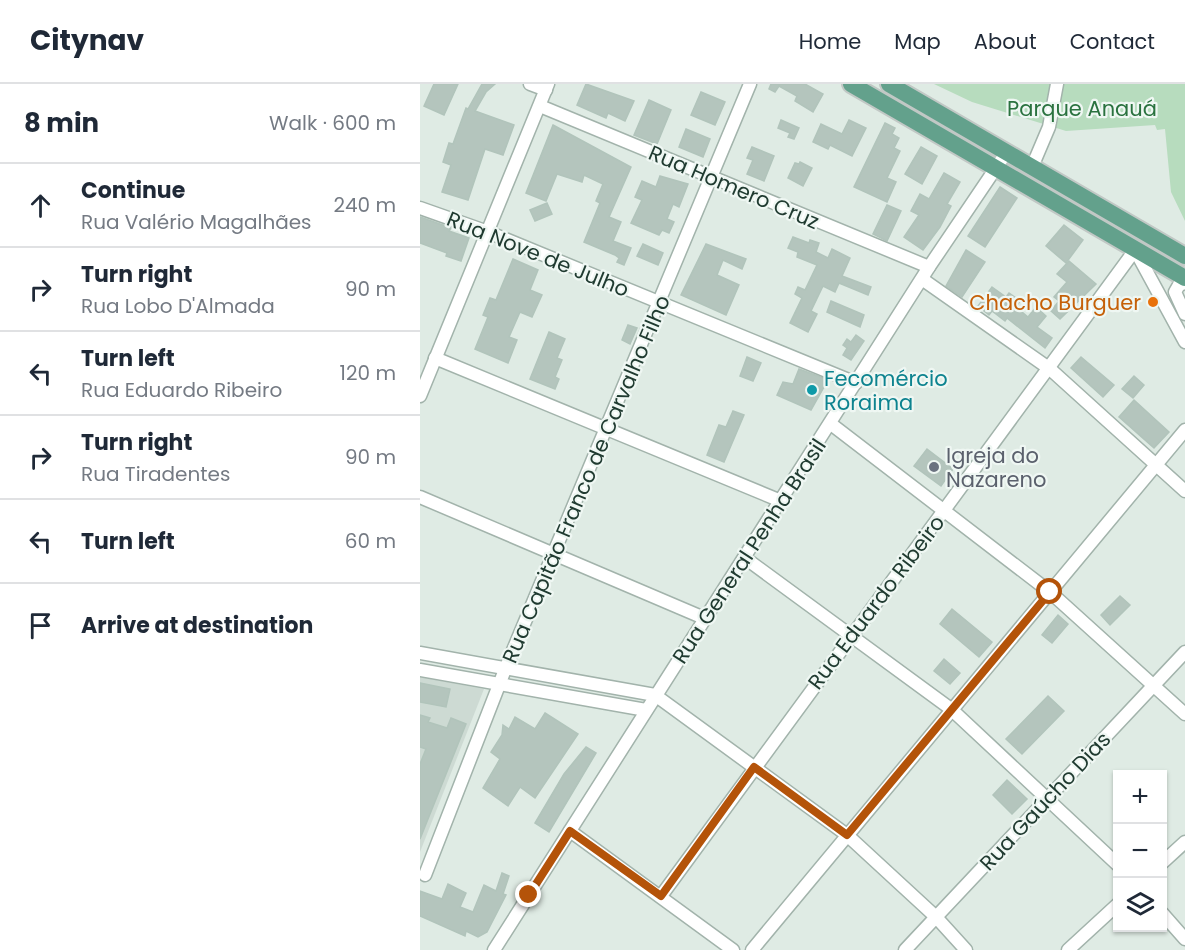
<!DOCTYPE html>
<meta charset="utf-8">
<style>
:root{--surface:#fff;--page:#f6f6f7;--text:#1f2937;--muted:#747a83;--line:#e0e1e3}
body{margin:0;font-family:Poppins,sans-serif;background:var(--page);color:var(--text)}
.controls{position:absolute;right:18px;bottom:18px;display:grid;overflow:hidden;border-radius:0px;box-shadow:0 2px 4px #0004}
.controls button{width:54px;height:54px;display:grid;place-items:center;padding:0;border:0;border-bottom:2px solid var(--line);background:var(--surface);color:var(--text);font:30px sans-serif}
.stop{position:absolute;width:18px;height:18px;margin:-14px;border:4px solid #b45309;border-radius:50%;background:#fff}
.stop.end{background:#b45309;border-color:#fff;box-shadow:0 2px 6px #0008}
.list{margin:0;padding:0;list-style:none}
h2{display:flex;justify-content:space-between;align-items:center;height:78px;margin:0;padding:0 24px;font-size:26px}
h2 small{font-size:20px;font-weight:400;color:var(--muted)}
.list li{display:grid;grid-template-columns:39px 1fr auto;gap:18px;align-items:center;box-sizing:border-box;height:84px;padding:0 24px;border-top:2px solid var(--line)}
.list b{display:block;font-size:22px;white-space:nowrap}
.list p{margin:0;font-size:20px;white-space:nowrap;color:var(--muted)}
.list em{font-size:20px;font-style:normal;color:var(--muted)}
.icon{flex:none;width:33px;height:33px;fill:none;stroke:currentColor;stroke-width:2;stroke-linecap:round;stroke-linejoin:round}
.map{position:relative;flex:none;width:765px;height:866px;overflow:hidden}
header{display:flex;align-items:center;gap:36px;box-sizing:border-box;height:84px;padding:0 30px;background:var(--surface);border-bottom:2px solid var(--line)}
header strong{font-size:28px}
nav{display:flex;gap:33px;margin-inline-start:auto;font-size:21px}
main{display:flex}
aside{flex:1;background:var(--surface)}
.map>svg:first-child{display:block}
.built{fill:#cddad3}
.green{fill:#b7dcbe}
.building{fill:#b4c5bd;stroke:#b1c4bb;stroke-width:1.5}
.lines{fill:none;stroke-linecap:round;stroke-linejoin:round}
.minor-casing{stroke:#a2b3ab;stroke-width:15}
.major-casing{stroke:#c1c8c5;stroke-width:20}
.minor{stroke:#fff;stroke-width:12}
.major{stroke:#63a18c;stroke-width:16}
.route{stroke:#b45309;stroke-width:8}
.food-dot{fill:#e8710a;stroke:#eff7f3;stroke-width:2}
.culture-dot{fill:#0f9aa8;stroke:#eff7f3;stroke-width:2}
.worship-dot{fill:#6b7280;stroke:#eff7f3;stroke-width:2}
.labels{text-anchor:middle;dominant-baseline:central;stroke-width:4.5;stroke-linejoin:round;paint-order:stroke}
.park-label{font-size:21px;fill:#2a723f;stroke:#eff7f3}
.street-label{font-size:21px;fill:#203b31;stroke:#eff7f3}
.food-label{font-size:21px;fill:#c56008;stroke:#eff7f3;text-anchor:end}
.culture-label{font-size:21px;fill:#0d838f;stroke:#eff7f3;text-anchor:start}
.worship-label{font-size:21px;fill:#5b616d;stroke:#eff7f3;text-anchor:start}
</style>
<header>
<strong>Citynav</strong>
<nav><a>Home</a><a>Map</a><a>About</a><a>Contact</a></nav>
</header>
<main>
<aside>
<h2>8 min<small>Walk · 600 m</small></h2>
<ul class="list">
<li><svg class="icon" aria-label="ahead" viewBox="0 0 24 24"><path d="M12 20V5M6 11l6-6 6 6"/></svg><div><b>Continue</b><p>Rua Valério Magalhães</p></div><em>240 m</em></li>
<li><svg class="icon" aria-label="right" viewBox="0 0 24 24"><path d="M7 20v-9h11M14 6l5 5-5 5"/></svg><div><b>Turn right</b><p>Rua Lobo D'Almada</p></div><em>90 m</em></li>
<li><svg class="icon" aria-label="left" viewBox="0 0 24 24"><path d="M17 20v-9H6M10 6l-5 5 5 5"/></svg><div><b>Turn left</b><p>Rua Eduardo Ribeiro</p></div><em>120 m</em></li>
<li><svg class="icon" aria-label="right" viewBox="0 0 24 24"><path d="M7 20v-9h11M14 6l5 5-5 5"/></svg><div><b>Turn right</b><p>Rua Tiradentes</p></div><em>90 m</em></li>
<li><svg class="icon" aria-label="left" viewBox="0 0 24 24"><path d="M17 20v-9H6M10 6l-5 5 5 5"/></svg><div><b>Turn left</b></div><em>60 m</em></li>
<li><svg class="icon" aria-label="arrive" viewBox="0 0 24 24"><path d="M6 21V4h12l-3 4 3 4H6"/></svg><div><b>Arrive at destination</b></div></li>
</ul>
</aside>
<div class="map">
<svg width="765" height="866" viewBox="0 0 765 866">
<rect width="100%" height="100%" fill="#dfebe4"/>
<path class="built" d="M0 593 64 605 0 768Z"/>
<path class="green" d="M514 0H765V137L751 108 745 45 737 46 735 41 646 47 552 18Z"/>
<g class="building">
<path d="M14 0H38L24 31 4 22Z"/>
<path d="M62 0H75L66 8 55 27 94 41 83 71 65 65 48 116 22 108 31 81 23 78 29 59 33 60 46 24 48 25Z"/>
<path d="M166 0 214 17 205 37 188 29 186 34 157 21Z"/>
<path d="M351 0H385L403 10 393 28 375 17 377 12 359 2 355 8 349 5Z"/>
<path d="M281 8 305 18 295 41 271 31Z"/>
<path d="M229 16 251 26 237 60 214 51Z"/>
<path d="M361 36 379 44 374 55 368 53 370 49 358 44Z"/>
<path d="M429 36 446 44 432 72 410 61 408 65 393 58 401 40 422 50Z"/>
<path d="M465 39 475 44 472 50 479 54 474 64 480 67 467 94 476 98 467 118 434 103Z"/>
<path d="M133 41 211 83 189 133 201 138 193 157 211 164 204 181 197 178 199 174 195 171 164 158 180 119 176 117 183 100 164 91 162 98 137 90 126 117 106 109Z"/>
<path d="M266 45 290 55 283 73 259 63Z"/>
<path d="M332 63 354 72 344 97 327 90 333 76 327 74Z"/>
<path d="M501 63 517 72 502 100 485 90Z"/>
<path d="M380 78 392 84 383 102 368 94 375 79 379 80Z"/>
<path d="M524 89 540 98 527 120 531 122 520 143 503 166 484 153 499 131 491 127 500 110 509 115Z"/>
<path d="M240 92 268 100 259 123 253 120 247 135 254 138 249 149 242 146 239 151 211 139 222 116 215 113 222 97 236 103Z"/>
<path d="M580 103 597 114 565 163 548 152Z"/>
<path d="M127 119 132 130 115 137 110 126Z"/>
<path d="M467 121 481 127 467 157 453 150Z"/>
<path d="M0 133 31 144 29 147 49 154 41 177 26 172 27 169 0 159Z"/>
<path d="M644 141 663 156 646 179 626 162Z"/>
<path d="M373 153 389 159 390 156 399 159 396 168 408 174 412 165 430 174 422 192 451 203 448 211 419 199 415 208 403 202 391 227 397 230 388 248 370 239 382 214 375 210 378 203 385 206 397 181 377 173 378 168 368 164Z"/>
<path d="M223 160 243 169 238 181 217 172Z"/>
<path d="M286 160 326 175 322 185 303 176 297 191 319 201 306 231 261 211Z"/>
<path d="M546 166 565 178 542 213 526 202Z"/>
<path d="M93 175 118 186 110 206 122 211 112 233 100 228 89 253 97 256 88 279 55 265 68 233 63 231 70 214 76 216Z"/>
<path d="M649 177 676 200 640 235 631 227 639 217 634 213 647 198 637 190Z"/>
<path d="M572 203 586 213 589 209 600 217 596 223 608 233 616 223 626 232 617 243 632 254 625 264 587 234 585 237 572 227 569 231 558 222Z"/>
<path d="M411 217 444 231 440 243 407 228Z"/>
<path d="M208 241 217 244 210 260 202 256Z"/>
<path d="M129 248 145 255 137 274 142 276 135 293 139 295 135 305 110 295Z"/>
<path d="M436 251 444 257 431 276 423 271 427 264 423 261 427 255 431 258Z"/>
<path d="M327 273 341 279 333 297 320 292Z"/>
<path d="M661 273 694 301 683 313 651 284Z"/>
<path d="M379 285 408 296 391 326 357 311 363 298 373 300Z"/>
<path d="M714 292 724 301 713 314 702 305Z"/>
<path d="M714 316 749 348 734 364 699 333Z"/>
<path d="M313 327 324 331 304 378 287 371 299 341 306 343Z"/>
<path d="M507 365 533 385 521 402 494 382Z"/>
<path d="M700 512 710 521 690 541 681 531Z"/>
<path d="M532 525 572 558 559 573 520 540Z"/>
<path d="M638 531 648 540 632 559 622 551Z"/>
<path d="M524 575 540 589 530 600 514 587Z"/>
<path d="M0 599 30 605 26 623 0 618Z"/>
<path d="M628 612 644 627 602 670 586 655Z"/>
<path d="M125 629 158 650 115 714 100 703 88 722 63 704 80 675 71 668 82 651 83 641 89 645 95 633 115 645Z"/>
<path d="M0 631 10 634 8 638 27 644 31 634 46 640 0 755V680L6 665 0 663Z"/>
<path d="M166 663 176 669 129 748 115 739 144 690Z"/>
<path d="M587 696 607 715 592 730 573 711Z"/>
<path d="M82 789 89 792 83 810 86 811 67 848 58 853 46 847 45 852 0 832V807L22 815 28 800 46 809 40 823 53 828 64 801 76 807Z"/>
</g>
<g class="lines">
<g class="minor-casing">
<g id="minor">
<path d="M110 0 126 6"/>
<path d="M120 22 509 183"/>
<path d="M612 83 629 43 637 0"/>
<path d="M0 124 68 148 436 299"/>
<path d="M502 195 630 285 765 407"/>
<path d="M765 199 759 201 755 208 765 230"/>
<path d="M15 274 361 417"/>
<path d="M0 312 128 0"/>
<path d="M411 340 630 508 765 630"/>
<path d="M0 413 284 534"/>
<path d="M325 474 531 625 698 781"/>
<path d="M0 569 235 611 427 751 516 833 546 866"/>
<path d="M0 586 226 626"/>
<path d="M150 747 313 866"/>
<path d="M742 779 765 758"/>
<path d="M5 791 86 583 330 0"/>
<path d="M241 812 715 166 765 258"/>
<path d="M742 829 765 855"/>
<path d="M74 866 509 183 586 69"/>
<path d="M332 866 765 346"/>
<path d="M485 866 765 568"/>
<path d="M648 866 698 820"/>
</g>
</g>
<g class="major-casing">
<g id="major">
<path d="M431 0 765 194"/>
<path d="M469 0 765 172"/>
</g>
</g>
<use href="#minor" class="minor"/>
<use href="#major" class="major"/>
</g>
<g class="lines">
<path class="route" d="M109 811 150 747 241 812 334 683 427 751 630 508"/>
</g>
<circle class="food-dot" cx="733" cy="218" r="6"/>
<circle class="culture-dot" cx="392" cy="306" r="6"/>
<circle class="worship-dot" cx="514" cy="383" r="6"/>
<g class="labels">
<g class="park-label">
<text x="662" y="24">Parque Anauá</text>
</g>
<g class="street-label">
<text transform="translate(314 103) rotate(23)">Rua Homero Cruz</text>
<text transform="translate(118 170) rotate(22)">Rua Nove de Julho</text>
<text transform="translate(166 395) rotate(-67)">Rua Capitão Franco de Carvalho Filho</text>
<text transform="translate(329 467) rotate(-57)">Rua General Penha Brasil</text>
<text transform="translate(456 518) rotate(-53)">Rua Eduardo Ribeiro</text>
<text transform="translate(625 717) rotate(-47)">Rua Gaúcho Dias</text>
</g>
<g class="food-label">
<text x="721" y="218">Chacho Burguer</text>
</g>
<g class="culture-label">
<text x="404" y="294">Fecomércio<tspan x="404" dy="24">Roraima</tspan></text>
</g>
<g class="worship-label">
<text x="526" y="371">Igreja do<tspan x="526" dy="24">Nazareno</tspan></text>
</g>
</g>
</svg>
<div class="controls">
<button>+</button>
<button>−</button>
<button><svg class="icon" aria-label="layers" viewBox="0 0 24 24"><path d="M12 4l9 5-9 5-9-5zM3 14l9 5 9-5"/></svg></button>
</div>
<div class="stop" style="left:630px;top:508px"></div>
<div class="stop end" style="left:109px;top:811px"></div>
</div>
</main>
